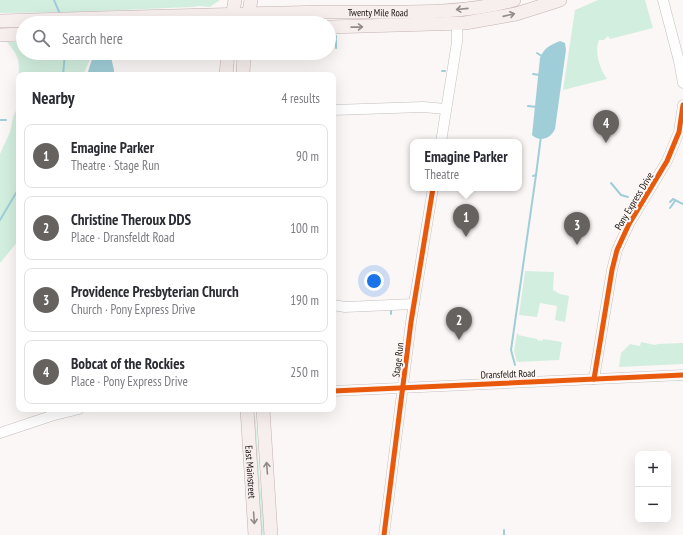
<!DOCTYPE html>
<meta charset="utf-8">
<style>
:root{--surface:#fff;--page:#f2f2f3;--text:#2b2b33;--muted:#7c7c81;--line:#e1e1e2;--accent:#666260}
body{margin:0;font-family:"PT Sans Narrow",sans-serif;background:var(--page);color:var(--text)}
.controls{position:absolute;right:12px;bottom:12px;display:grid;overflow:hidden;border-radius:8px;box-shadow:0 4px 16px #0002}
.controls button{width:36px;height:36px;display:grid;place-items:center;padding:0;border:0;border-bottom:1px solid var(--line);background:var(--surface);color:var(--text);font:20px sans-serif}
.you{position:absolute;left:374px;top:281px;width:14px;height:14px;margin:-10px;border:3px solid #fff;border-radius:50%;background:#1a73e8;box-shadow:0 0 0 6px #1a73e833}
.badge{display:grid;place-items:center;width:26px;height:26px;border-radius:50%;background:var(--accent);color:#fff;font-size:13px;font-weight:700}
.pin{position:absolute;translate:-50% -33px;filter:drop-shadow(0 1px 2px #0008)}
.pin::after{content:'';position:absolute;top:21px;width:14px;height:12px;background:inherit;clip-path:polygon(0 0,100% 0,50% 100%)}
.popup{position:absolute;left:410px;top:139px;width:112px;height:52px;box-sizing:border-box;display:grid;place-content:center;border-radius:8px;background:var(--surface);filter:drop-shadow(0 1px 3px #0005);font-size:13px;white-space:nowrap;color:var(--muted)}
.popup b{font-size:15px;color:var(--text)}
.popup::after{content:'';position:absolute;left:50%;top:100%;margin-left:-8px;border:8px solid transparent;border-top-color:var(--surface)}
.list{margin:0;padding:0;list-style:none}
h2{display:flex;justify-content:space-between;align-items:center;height:52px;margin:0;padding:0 16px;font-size:17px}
h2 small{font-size:13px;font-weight:400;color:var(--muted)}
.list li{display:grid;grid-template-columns:26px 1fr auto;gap:12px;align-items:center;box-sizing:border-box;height:64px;margin:0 8px 8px;padding:0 8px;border:1px solid var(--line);border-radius:8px}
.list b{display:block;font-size:15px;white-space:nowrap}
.list p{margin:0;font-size:13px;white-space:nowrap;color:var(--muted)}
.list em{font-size:13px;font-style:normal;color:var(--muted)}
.icon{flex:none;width:22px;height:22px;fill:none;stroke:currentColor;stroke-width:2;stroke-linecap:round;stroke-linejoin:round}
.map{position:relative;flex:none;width:683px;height:535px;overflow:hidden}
.search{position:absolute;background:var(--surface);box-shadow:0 4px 16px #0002;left:16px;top:16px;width:320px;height:44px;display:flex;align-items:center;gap:10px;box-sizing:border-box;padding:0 14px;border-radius:22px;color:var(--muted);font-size:15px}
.panel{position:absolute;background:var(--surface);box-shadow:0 4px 16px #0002;left:16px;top:72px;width:320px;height:340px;border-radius:8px}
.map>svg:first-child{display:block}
.green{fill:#d2eede}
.water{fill:#a0ced8}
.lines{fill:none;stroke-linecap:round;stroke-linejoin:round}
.stream{stroke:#a0ced8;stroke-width:2}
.minor-casing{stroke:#c3bfbe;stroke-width:11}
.major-casing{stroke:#c2b2b1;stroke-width:14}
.minor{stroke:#fefefe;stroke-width:10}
.major{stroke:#f7eeee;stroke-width:13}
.cycleway-casing{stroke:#fdf6f4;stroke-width:8}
.cycleway{stroke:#e8590c;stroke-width:5}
.oneway{stroke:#918b8a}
.labels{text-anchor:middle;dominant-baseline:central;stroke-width:4;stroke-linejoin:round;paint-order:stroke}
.street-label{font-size:10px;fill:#151210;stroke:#fdf6f4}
</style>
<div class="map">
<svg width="683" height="535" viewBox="0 0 683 535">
<rect width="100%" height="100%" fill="#fbf7f6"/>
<g class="green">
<path d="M0 0H220L210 7 199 6 191 7 75 12 0 13Z"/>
<path d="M598 0H645L653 28 610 39 608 36 604 40H599C594 52 600 69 607 79L563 90 575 10Z"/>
<path d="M7 42H23V53H93L83 75H19C19 57 18 56 7 42Z"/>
<path d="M19 92V240L0 263V154L10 132 13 117 18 106Z"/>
<path d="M525 271 554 272 553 290 560 294 569 296 565 322 555 320 557 306 540 303 537 317 519 315Z"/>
<path d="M517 333H518V335L537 339V340L542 341 543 339 562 342 559 360 517 362 514 351Z"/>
<path d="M641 342 655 345 658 344 683 343V364L619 367 621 353 630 344 640 346Z"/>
<path d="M253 411 256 422 260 484 264 508 267 535H260Z"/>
</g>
<g class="water">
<path d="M560 41 565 43 566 50 555 129C551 138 540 143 532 135L540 58C544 48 550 45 560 41Z"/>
<path d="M94 53H110L114 70V75H87Z"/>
</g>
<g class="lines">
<g class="stream">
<path d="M54 0 60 14"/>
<path d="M336 36V38"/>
<path d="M336 40V48"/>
<path d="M537 53 543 57"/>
<path d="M442 71H445"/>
<path d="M533 74 540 75"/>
<path d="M63 75 65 53"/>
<path d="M528 106 537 107"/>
<path d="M0 120H6"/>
<path d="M533 176 536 175 541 136"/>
<path d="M611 183 621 195 628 197"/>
<path d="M670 202 673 199 683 204"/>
<path d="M670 208 675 201"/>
<path d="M0 220 19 188"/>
<path d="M391 311V314"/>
<path d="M515 365 511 350 536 175"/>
<path d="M504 535V530"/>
</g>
<g class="minor-casing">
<g id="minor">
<path d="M663 0 679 61 683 83"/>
<path d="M333 110 423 107 446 109"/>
<path d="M441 142 457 42V23"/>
<path d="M333 305 345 307 414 304"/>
<path d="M594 379 612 270 617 250 629 224 667 161 679 132 683 105"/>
<path d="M333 391 683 375"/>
<path d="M0 433 51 416 79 409"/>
<path d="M384 535 411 322 433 188"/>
</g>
</g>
<g class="major-casing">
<g id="major">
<path id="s1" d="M0 21C108 18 216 14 324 12 388 11 453 17 514 0"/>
<path d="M231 23 235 0"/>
<path d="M247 23 251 0"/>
<path d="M329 27 465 23 516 14 560 0"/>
<path d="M0 35 23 34"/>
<path d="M226 75 228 53"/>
<path d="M243 75 244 53"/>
<path id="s2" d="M247 409 255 535"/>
<path d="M263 409 271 535"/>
</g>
</g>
<use href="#minor" class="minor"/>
<use href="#major" class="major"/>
<g class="cycleway-casing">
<g id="cycleway">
<path d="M594 379 612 270 617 250 629 224 667 161 679 132 683 105"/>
<path d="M333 391 683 375"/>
<path d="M384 535 411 322 433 188"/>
</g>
</g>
<use href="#cycleway" class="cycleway"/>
</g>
<defs><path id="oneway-shaft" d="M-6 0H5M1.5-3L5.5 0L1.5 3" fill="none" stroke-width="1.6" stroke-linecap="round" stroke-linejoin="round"/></defs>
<g class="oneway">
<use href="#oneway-shaft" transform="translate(462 9) rotate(174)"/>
<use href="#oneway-shaft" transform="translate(509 15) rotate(-13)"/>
<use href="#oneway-shaft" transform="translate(357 27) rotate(-1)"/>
<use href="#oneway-shaft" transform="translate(267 468) rotate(-94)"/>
<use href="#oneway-shaft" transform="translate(254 518) rotate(86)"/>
</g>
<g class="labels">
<g class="street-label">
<text stroke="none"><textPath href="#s1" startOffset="378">Twenty Mile Road</textPath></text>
<text transform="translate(634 201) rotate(-59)">Pony Express Drive</text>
<text transform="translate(398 360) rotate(-83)">Stage Run</text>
<text transform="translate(508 374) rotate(-2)">Dransfeldt Road</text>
<text stroke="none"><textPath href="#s2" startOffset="63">East Mainstreet</textPath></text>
</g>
</g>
</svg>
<div class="controls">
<button>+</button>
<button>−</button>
</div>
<div class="you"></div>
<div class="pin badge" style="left:466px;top:237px">1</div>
<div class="popup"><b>Emagine Parker</b>Theatre</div>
<div class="pin badge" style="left:459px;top:340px">2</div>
<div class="pin badge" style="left:577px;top:245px">3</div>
<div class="pin badge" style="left:606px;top:143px">4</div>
<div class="search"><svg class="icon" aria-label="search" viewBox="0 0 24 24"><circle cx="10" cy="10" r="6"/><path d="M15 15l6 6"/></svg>Search here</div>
<section class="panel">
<h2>Nearby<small>4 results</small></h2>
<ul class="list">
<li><span class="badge">1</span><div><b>Emagine Parker</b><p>Theatre · Stage Run</p></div><em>90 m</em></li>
<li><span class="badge">2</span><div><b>Christine Theroux DDS</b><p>Place · Dransfeldt Road</p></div><em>100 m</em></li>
<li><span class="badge">3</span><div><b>Providence Presbyterian Church</b><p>Church · Pony Express Drive</p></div><em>190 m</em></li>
<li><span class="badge">4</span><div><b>Bobcat of the Rockies</b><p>Place · Pony Express Drive</p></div><em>250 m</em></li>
</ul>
</section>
</div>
